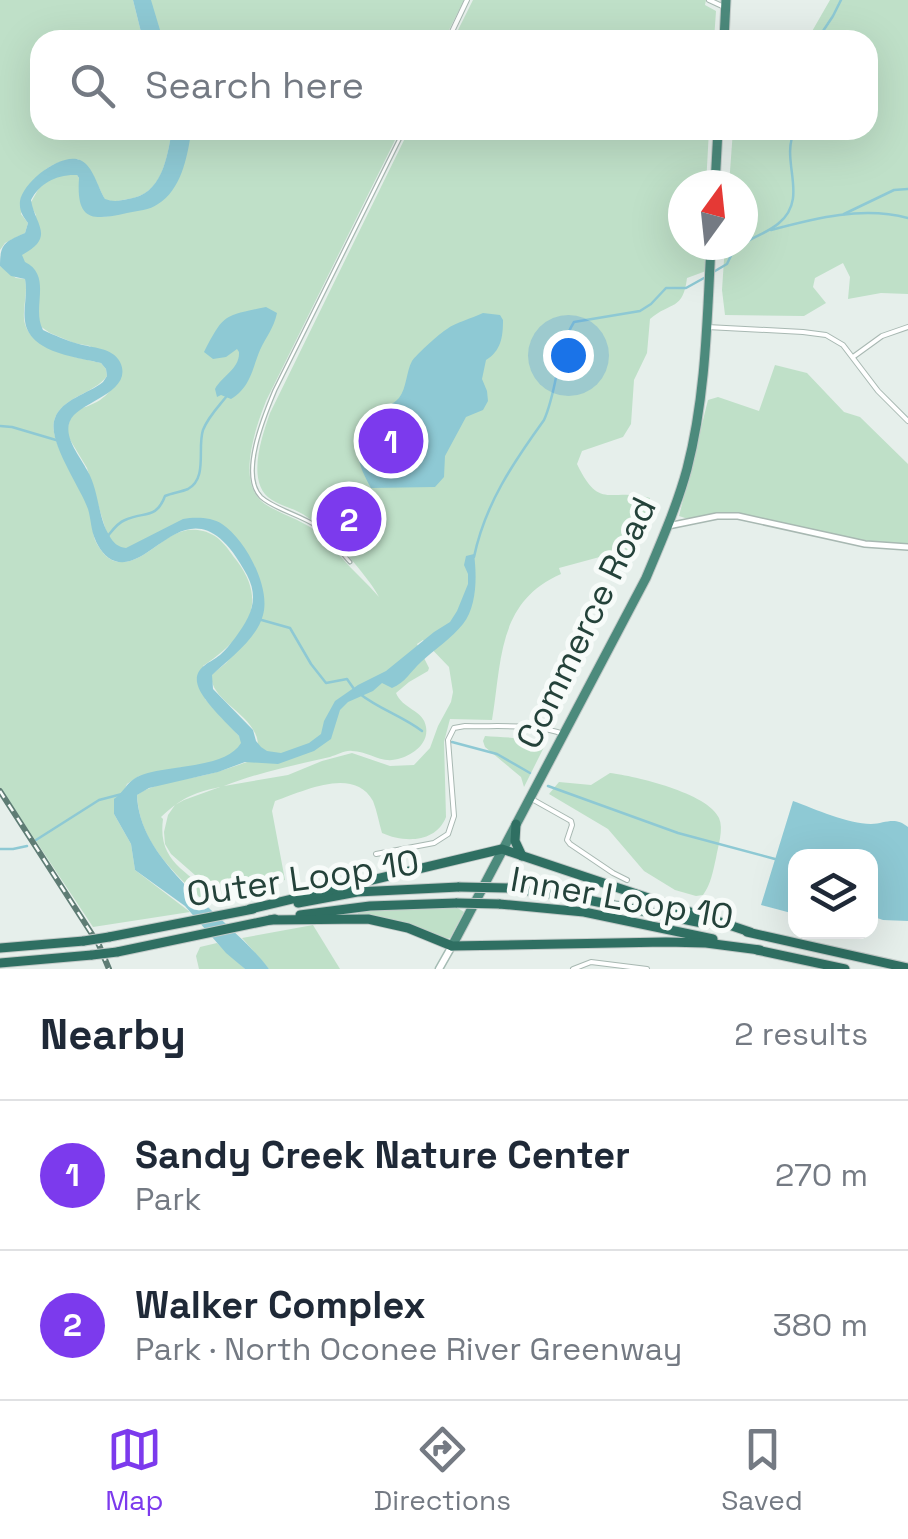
<!DOCTYPE html>
<meta charset="utf-8">
<style>
:root{--surface:#fff;--page:#f6f6f7;--text:#1f2937;--muted:#747a83;--line:#e0e1e3;--accent:#7c3aed}
body{margin:0;font-family:"Space Grotesk",sans-serif;background:var(--page);color:var(--text)}
.controls{position:absolute;right:30px;bottom:30px;display:grid;overflow:hidden;border-radius:20px;box-shadow:0 10px 40px #0002}
.controls button{width:90px;height:90px;display:grid;place-items:center;padding:0;border:0;border-bottom:2px solid var(--line);background:var(--surface);color:var(--text);font:50px sans-serif}
.compass{position:absolute;left:668px;top:170px;width:90px;height:90px;border-radius:50%;background:var(--surface);box-shadow:0 10px 40px #0002;rotate:15deg}
.you{position:absolute;left:568px;top:355px;width:35px;height:35px;margin:-25px;border:8px solid #fff;border-radius:50%;background:#1a73e8;box-shadow:0 0 0 15px #1a73e833}
.badge{display:grid;place-items:center;width:65px;height:65px;border-radius:50%;background:var(--accent);color:#fff;font-size:32px;font-weight:700}
.pin{position:absolute;translate:-50% -50%;border:5px solid #fff;box-shadow:0 2px 10px #0006}
.list{margin:0;padding:0;list-style:none}
h2{display:flex;justify-content:space-between;align-items:center;height:130px;margin:0;padding:0 40px;font-size:42px}
h2 small{font-size:32px;font-weight:400;color:var(--muted)}
.list li{display:grid;grid-template-columns:65px 1fr auto;gap:30px;align-items:center;box-sizing:border-box;height:150px;padding:0 40px;border-top:2px solid var(--line)}
.list b{display:block;font-size:38px;white-space:nowrap}
.list p{margin:0;font-size:32px;white-space:nowrap;color:var(--muted)}
.list em{font-size:32px;font-style:normal;color:var(--muted)}
.icon{flex:none;width:55px;height:55px;fill:none;stroke:currentColor;stroke-width:2;stroke-linecap:round;stroke-linejoin:round}
.map{position:relative;flex:none;width:908px;height:969px;overflow:hidden}
.search{position:absolute;background:var(--surface);box-shadow:0 10px 40px #0002;left:30px;right:30px;top:30px;height:110px;display:flex;align-items:center;gap:25px;box-sizing:border-box;padding:0 35px;border-radius:30px;color:var(--muted);font-size:38px}
.sheet{height:430px;background:var(--surface)}
nav{display:flex;justify-content:space-around;align-items:center;box-sizing:border-box;height:140px;border-top:2px solid var(--line);background:var(--surface);font-size:28px;color:var(--muted)}
nav a{display:grid;justify-items:center;gap:5px}
nav .on{color:var(--accent)}
.map>svg:first-child{display:block}
.green{fill:#bfe0c8;fill-rule:evenodd}
.water{fill:#8ec9d4}
.lines{fill:none;stroke-linecap:round;stroke-linejoin:round}
.stream{stroke:#8ec9d4;stroke-width:2.5}
.pedestrian-casing{stroke:#a8b8b2;stroke-width:5}
.minor-casing{stroke:#a8b8b2;stroke-width:6}
.tertiary-casing{stroke:#a8b8b2;stroke-width:8}
.secondary-casing{stroke:#a4bbb3;stroke-width:9}
.trunk-casing{stroke:#c2cac8;stroke-width:11}
.motorway-casing{stroke:#c2cac8;stroke-width:11}
.pedestrian{stroke:#fff;stroke-width:2.5}
.minor{stroke:#fff;stroke-width:4}
.tertiary{stroke:#fff;stroke-width:5}
.secondary{stroke:#fff;stroke-width:6}
.trunk{stroke:#4c8a7c;stroke-width:9}
.motorway{stroke:#2f6f62;stroke-width:9}
.rail-casing{stroke:#5f7d75;stroke-width:6}
.rail{stroke:#f7fbf9;stroke-width:2.5;stroke-dasharray:8;stroke-linecap:butt}
.motorway-bridge-casing{stroke:#c2cac8;stroke-width:11;stroke-linecap:butt}
.motorway-bridge{stroke:#2f6f62;stroke-width:9}
.labels{text-anchor:middle;dominant-baseline:central;stroke-width:10;stroke-linejoin:round;paint-order:stroke}
.street-label{font-size:35px;fill:#24423a;stroke:#f7fbf9}
</style>
<div class="map">
<svg width="908" height="969" viewBox="0 0 908 969">
<rect width="100%" height="100%" fill="#e6efeb"/>
<g class="green">
<path d="M0 0H133L143 40H40V130H172C167 159 162 195 128 199 119 201 113 202 105 200L93 175 78 159C39 162 34 181 21 214L28 223 25 233 5 243 0 250Z"/>
<path d="M146 0H464L444 40H159Z"/>
<path d="M473 0H706L705 5 716 11 714 40H453Z"/>
<path d="M830 0H908V294L881 293 848 299 850 277 843 263 815 278 813 287 826 303 804 316 725 315 722 290 725 245H743V185H729L733 130H868V40H807Z"/>
<path d="M189 130H400L266 401C256 427 235 484 265 504 282 515 303 520 320 534 327 541 334 550 341 557 353 571 367 583 379 597 369 577 327 530 307 517 297 509 283 507 272 500 245 484 262 436 270 413L409 130H709L706 185H683V245H707L706 271 687 278C683 311 671 301 650 319L647 353 634 380 631 424 623 437 582 451 577 464C600 512 610 487 650 498L646 511 654 510 637 551 607 555 559 568 561 574C497 602 502 661 492 720L450 719 444 742 446 817C436 843 404 843 382 833 379 823 377 811 373 801 354 766 304 791 275 801L272 811 285 880 220 897 171 854 165 844 164 832 168 815 175 805 184 800 220 787C191 793 181 799 161 817L163 819C157 864 190 871 217 900L206 903C173 872 139 842 137 795 154 782 191 779 213 773 229 769 243 763 258 758 258 750 259 740 255 733 245 711 211 699 211 675L226 663 254 631 255 567 239 542 211 520 191 519 134 548 113 554 87 468 66 433 73 410C92 407 111 397 116 379L90 346 74 343 50 333 40 326 38 318 39 302 16 250 36 215 30 204 39 188 59 171 77 175 79 178 94 214 104 217 143 209ZM423 640 449 667 453 692 451 702 438 726 430 748 414 765 390 766 352 753 322 761 288 775 224 786C257 773 294 765 330 757 337 755 345 750 352 751 369 751 380 764 398 759 412 755 429 744 426 727 424 710 402 709 396 693L409 682 428 671 429 668 417 644Z"/>
<path d="M0 266 16 278 25 279C28 293 23 305 24 318 26 350 77 357 101 363L106 369 107 376C94 394 64 396 55 418 46 440 79 480 89 500 95 514 89 530 97 544 102 553 110 562 120 562 151 563 167 522 203 531 220 535 227 548 237 561 271 606 243 639 203 666L205 699 239 736 249 752 199 767H183L139 776 127 784 114 814 131 844 135 870 190 912 93 927 0 787Z"/>
<path d="M775 365 807 373 844 412 860 417 908 464V545L850 539 745 515 720 514 688 519 679 516 708 400 718 397 759 411Z"/>
<path d="M485 736C504 738 529 736 544 747L524 787 521 777 485 747 483 741Z"/>
<path d="M610 773C635 776 708 793 719 818 724 829 718 846 716 858 713 871 711 884 703 895L696 896 675 890 644 871 608 829 549 794 559 782 591 785Z"/>
<path d="M456 907 464 912 450 938 446 939 358 915V911Z"/>
<path d="M313 925 340 969H269L242 938Z"/>
<path d="M217 943 245 969H199L196 956 200 947Z"/>
</g>
<g class="water">
<path d="M133 0H151L163 40H143Z"/>
<path d="M172 130H191V133C187 158 181 190 158 204 150 210 137 211 127 213 92 221 76 221 79 178L77 175C57 174 40 183 31 200 35 225 56 237 22 255L25 262C53 276 31 308 43 330 54 335 67 341 79 344 92 348 112 347 120 362 135 393 77 402 70 421 63 437 80 456 87 470 99 490 98 518 109 535 113 543 118 547 126 548L183 519C195 517 211 517 222 524 245 539 271 587 263 615 257 639 229 659 212 675L213 689 253 730 256 741 261 747 267 751 281 753 309 743 321 734 324 721 335 701 358 685 386 671 434 632 450 622 457 611 468 584V574L464 565 466 556 474 554C477 576 477 606 463 624 452 638 435 649 421 662 411 671 405 683 392 688L382 683 373 691 348 702 340 710 331 739 314 751 278 764 245 762 218 772 149 788 137 795C139 865 229 916 269 969H245L226 953 185 906 135 870 131 844 114 814V799C123 793 127 782 137 777 164 764 225 770 241 743L239 736C228 724 199 698 197 682 195 667 210 663 220 655 226 650 230 644 235 638 250 617 260 600 247 575 192 472 154 574 115 561 106 559 98 547 95 539 91 530 91 519 88 509 80 486 46 440 55 418 62 399 88 394 103 382L107 376 106 369 101 363C77 357 29 353 25 321 23 307 28 294 25 279L11 276 0 266C0 243 5 242 25 233L28 223C23 216 19 211 20 201 23 182 61 152 80 160 93 165 98 188 105 199 113 202 119 201 128 199 162 195 167 158 172 130Z"/>
<path d="M266 307 277 313C274 328 266 337 260 350 252 369 251 387 231 399L221 395 217 397 215 389C222 376 240 369 239 352L237 349 226 357 213 359 204 352C224 314 223 316 266 307Z"/>
<path d="M483 313 500 315 503 320C503 337 501 351 486 360L482 379 487 391 488 401 483 410 466 417 445 456 444 477 435 487 371 488C352 454 353 439 380 411 386 406 393 405 399 398 407 387 406 372 412 361 416 355 440 333 447 329 456 322 471 319 483 313Z"/>
<path d="M793 801C815 809 848 824 871 824 886 823 895 816 908 827V921L883 920 871 916 870 856H796L795 914 761 905Z"/>
</g>
<g class="lines">
<g class="stream">
<path d="M817 40 833 16 841 0"/>
<path d="M844 214 894 190 908 189"/>
<path d="M771 230C816 218 863 206 908 218"/>
<path d="M743 244C755 236 769 232 779 223 810 197 779 161 795 130"/>
<path d="M715 271 727 264 735 247 741 245"/>
<path d="M0 426 12 427 56 440"/>
<path d="M107 537C112 531 117 523 125 520 144 511 156 520 165 496 172 493 181 492 188 489 208 478 197 448 203 430 208 417 218 407 226 397"/>
<path d="M474 557C485 504 513 463 544 420 558 389 556 351 574 322L640 311 651 304 666 288H686L704 278"/>
<path d="M258 619 290 628 311 664 326 683 347 679 354 689"/>
<path d="M360 694C379 709 402 716 422 731"/>
<path d="M452 742 497 754 530 773"/>
<path d="M548 786 678 833 775 859"/>
<path d="M36 840 99 800 122 794"/>
<path d="M0 849H13L27 846"/>
</g>
<g class="pedestrian-casing">
<path id="pedestrian" d="M350 562C339 550 331 537 318 527 301 515 274 509 261 497 239 475 265 414 275 390L404 130"/>
</g>
<g class="minor-casing">
<g id="minor">
<path d="M709 0 722 6"/>
<path d="M448 40 467 0"/>
<path d="M707 327 803 332 826 335 843 345 878 391 908 421"/>
<path d="M853 357 882 336 908 327"/>
<path d="M530 798 571 821 572 825 567 840 570 844 613 873 627 880"/>
<path d="M376 854 434 843 448 834 454 816 448 740 454 728 465 726C494 727 537 723 563 734"/>
<path d="M573 969 591 962 647 969"/>
</g>
</g>
<g class="tertiary-casing">
<path id="tertiary" d="M668 526 717 516H738L865 544 908 547"/>
</g>
<g class="secondary-casing">
<path id="secondary" d="M439 969 452 946"/>
</g>
<g class="trunk-casing">
<g id="trunk">
<path d="M724 40 726 0"/>
<path d="M715 185 718 130"/>
<path d="M452 946 646 578C661 542 677 506 687 469 706 396 707 320 711 245"/>
</g>
</g>
<g class="motorway-casing">
<g id="motorway">
<path d="M516 824 515 841 522 856"/>
<path d="M508 888 578 898 707 924"/>
<path d="M298 903 357 892 459 887"/>
<path d="M499 904 584 912 713 939"/>
<path d="M250 909 502 849 750 932"/>
<path d="M300 915 370 906 457 903"/>
<path d="M270 920 368 919 408 928 452 946 666 942 706 943 760 950"/>
<path d="M747 932 908 968"/>
<path d="M109 937 253 909"/>
<path d="M0 948 84 941"/>
<path d="M757 950 845 969"/>
<path d="M117 952 275 919"/>
<path d="M0 963 92 955"/>
</g>
</g>
<use href="#pedestrian" class="pedestrian"/>
<use href="#minor" class="minor"/>
<use href="#tertiary" class="tertiary"/>
<use href="#secondary" class="secondary"/>
<use href="#trunk" class="trunk"/>
<use href="#motorway" class="motorway"/>
<g class="rail-casing">
<path id="rail" d="M0 791 99 945 109 969"/>
</g>
<use href="#rail" class="rail"/>
<g class="motorway-bridge-casing">
<g id="motorway-bridge">
<path d="M459 887 508 888"/>
<path d="M457 903 499 904"/>
<path d="M84 941 109 937"/>
<path d="M92 955 117 952"/>
</g>
</g>
<use href="#motorway-bridge" class="motorway-bridge"/>
</g>
<g class="labels">
<g class="street-label">
<text transform="translate(586 623) rotate(-64)">Commerce Road</text>
<text transform="translate(303 878) rotate(-8)">Outer Loop 10</text>
<text transform="translate(622 898) rotate(10)">Inner Loop 10</text>
</g>
</g>
</svg>
<div class="controls">
<button><svg class="icon" aria-label="layers" viewBox="0 0 24 24"><path d="M12 4l9 5-9 5-9-5zM3 14l9 5 9-5"/></svg></button>
</div>
<svg class="compass" viewBox="-18 -18 36 36"><path d="M0-13l5 13h-10z" fill="#e53935"/><path d="M0 13l5-13h-10z" fill="#747a83"/></svg>
<div class="you"></div>
<div class="pin badge" style="left:391px;top:441px">1</div>
<div class="pin badge" style="left:349px;top:519px">2</div>
<div class="search"><svg class="icon" aria-label="search" viewBox="0 0 24 24"><circle cx="10" cy="10" r="6"/><path d="M15 15l6 6"/></svg>Search here</div>
</div>
<section class="sheet">
<h2>Nearby<small>2 results</small></h2>
<ul class="list">
<li><span class="badge">1</span><div><b>Sandy Creek Nature Center</b><p>Park</p></div><em>270 m</em></li>
<li><span class="badge">2</span><div><b>Walker Complex</b><p>Park · North Oconee River Greenway</p></div><em>380 m</em></li>
</ul>
</section>
<nav>
<a class="on"><svg class="icon" aria-label="map" viewBox="0 0 24 24"><path d="M3 6l6-2 6 2 6-2v14l-6 2-6-2-6 2zM9 4v14M15 6v14"/></svg>Map</a>
<a><svg class="icon" aria-label="directions" viewBox="0 0 24 24"><path d="M12 3l9 9-9 9-9-9zM9 14v-3h6M13 9l2 2-2 2"/></svg>Directions</a>
<a><svg class="icon" aria-label="saved" viewBox="0 0 24 24"><path d="M7 4h10v16l-5-4-5 4z"/></svg>Saved</a>
</nav>
